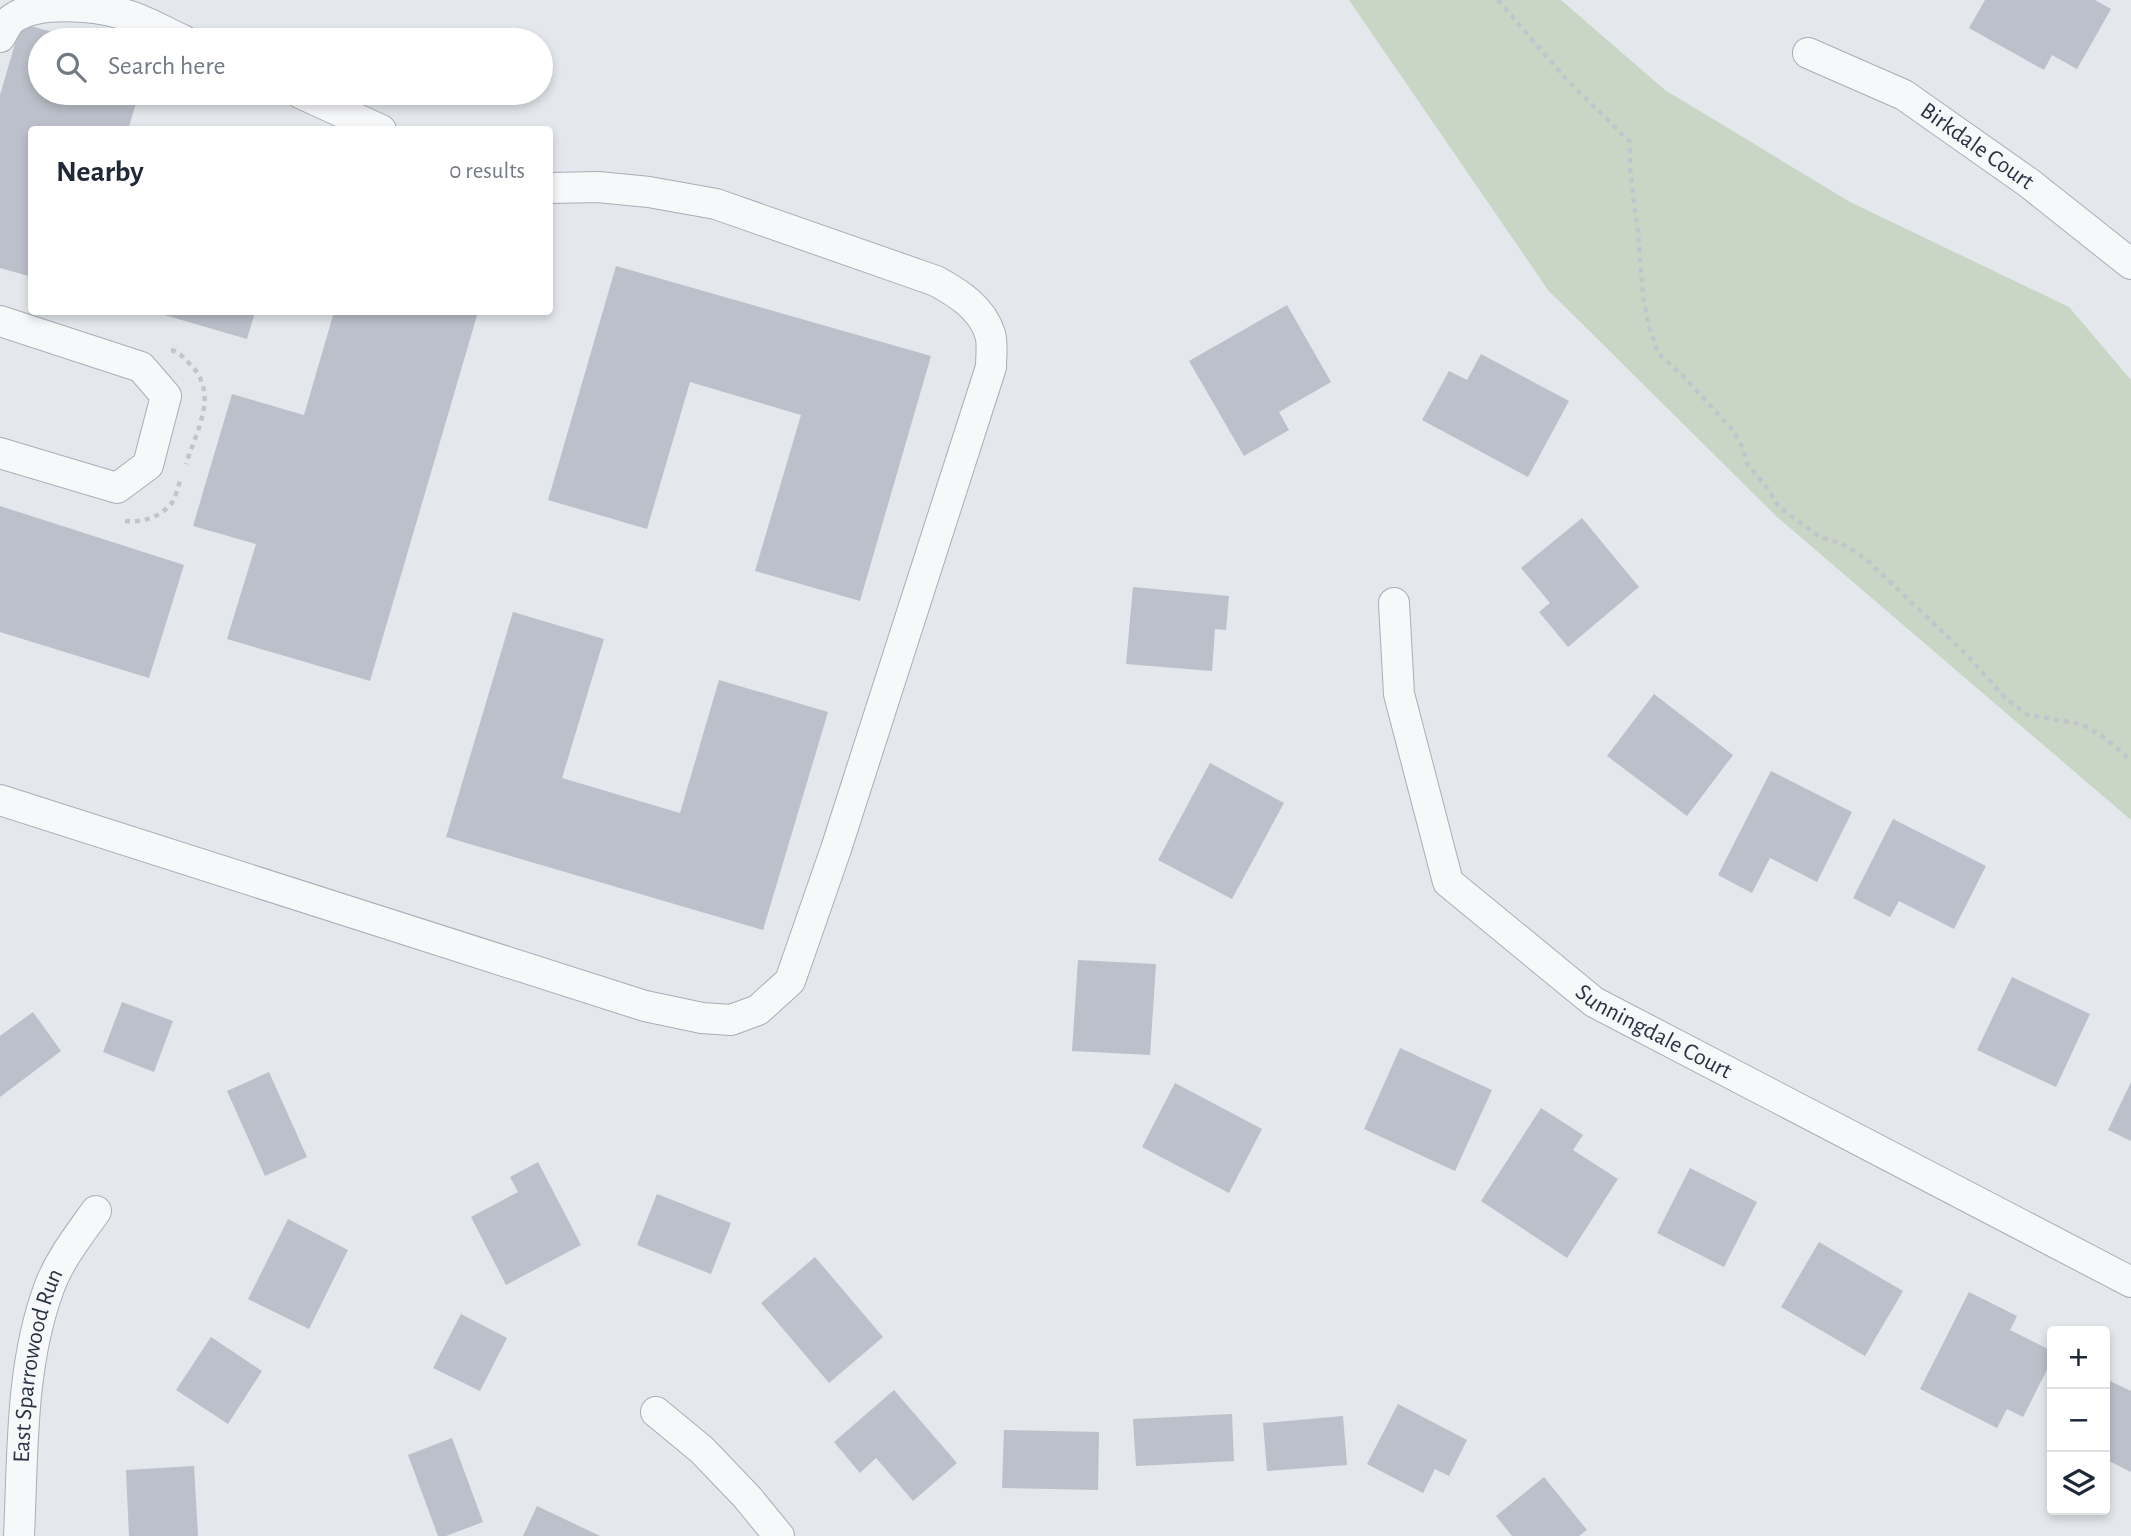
<!DOCTYPE html>
<meta charset="utf-8">
<style>
:root{--surface:#fff;--page:#f6f6f7;--text:#1f2937;--muted:#747a83;--line:#e0e1e3}
body{margin:0;font-family:"Alegreya Sans",sans-serif;background:var(--page);color:var(--text)}
.controls{position:absolute;right:21px;bottom:21px;display:grid;overflow:hidden;border-radius:7px;box-shadow:0 4px 10px #0003}
.controls button{width:63px;height:63px;display:grid;place-items:center;padding:0;border:0;border-bottom:2px solid var(--line);background:var(--surface);color:var(--text);font:35px sans-serif}
.list{margin:0;padding:0;list-style:none}
h2{display:flex;justify-content:space-between;align-items:center;height:91px;margin:0;padding:0 28px;font-size:30px}
h2 small{font-size:23px;font-weight:400;color:var(--muted)}
.icon{flex:none;width:38px;height:38px;fill:none;stroke:currentColor;stroke-width:2;stroke-linecap:round;stroke-linejoin:round}
.map{position:relative;flex:none;width:2131px;height:1536px;overflow:hidden}
.search{position:absolute;background:var(--surface);box-shadow:0 4px 10px #0003;left:28px;top:28px;width:525px;height:77px;display:flex;align-items:center;gap:18px;box-sizing:border-box;padding:0 24px;border-radius:38px;color:var(--muted);font-size:26px}
.panel{position:absolute;background:var(--surface);box-shadow:0 4px 10px #0003;left:28px;top:126px;width:525px;height:189px;border-radius:7px}
.map>svg:first-child{display:block}
.green{fill:#c9d6c5}
.building{fill:#bbc0ca}
.lines{fill:none;stroke-linecap:round;stroke-linejoin:round}
.minor-casing{stroke:#a9aeb7;stroke-width:32}
.path{stroke:#c2c5cb;stroke-width:4.5;stroke-dasharray:5 5;stroke-linecap:butt}
.minor{stroke:#f7f8fa;stroke-width:30}
.labels{text-anchor:middle;dominant-baseline:central;stroke-width:5;stroke-linejoin:round;paint-order:stroke}
.street-label{font-size:24px;fill:#2b3445;stroke:#f4f6f9}
</style>
<div class="map">
<svg width="2131" height="1536" viewBox="0 0 2131 1536">
<rect width="100%" height="100%" fill="#e4e7ec"/>
<path class="green" d="M1349 0H1561L1665 90 1850 202 2069 307 2131 380V820L1777 517 1548 290Z"/>
<g class="building">
<path d="M1985 0H2095L2111 9 2077 69 2052 55 2044 70 1969 28Z"/>
<path d="M21 23 79 40H40V93H139L128 130H32V277L0 268V95Z"/>
<path d="M616 266 931 356 860 601 755 571 801 415 690 382 647 529 548 500Z"/>
<path d="M1287 305 1331 382 1279 412 1289 430 1244 456 1189 361Z"/>
<path d="M154 312H255L247 339Z"/>
<path d="M334 312H478L370 681 227 639 256 544 193 526 232 394 304 415Z"/>
<path d="M1481 354 1569 401 1528 477 1422 420 1449 371 1467 380Z"/>
<path d="M0 506 184 565 149 678 0 632Z"/>
<path d="M1582 518 1639 587 1568 647 1539 612 1550 603 1521 568Z"/>
<path d="M1133 587 1229 596 1226 630 1215 629 1212 671 1126 664Z"/>
<path d="M513 612 604 639 562 778 680 813 719 680 828 712 763 930 446 837Z"/>
<path d="M1654 694 1733 755 1687 816 1607 756Z"/>
<path d="M1210 763 1284 803 1232 899 1158 860Z"/>
<path d="M1771 771 1852 812 1817 882 1770 858 1752 893 1718 875Z"/>
<path d="M1893 819 1986 866 1954 929 1899 901 1890 917 1853 898Z"/>
<path d="M1078 960 1156 964 1150 1055 1072 1051Z"/>
<path d="M2012 977 2090 1014 2056 1087 1977 1050Z"/>
<path d="M122 1002 173 1021 154 1072 103 1052Z"/>
<path d="M33 1012 61 1051 0 1097V1036Z"/>
<path d="M1400 1048 1492 1090 1455 1171 1364 1129Z"/>
<path d="M269 1072 307 1157 265 1176 227 1091Z"/>
<path d="M2131 1082V1141L2108 1130Z"/>
<path d="M1175 1083 1262 1129 1229 1193 1142 1147Z"/>
<path d="M1541 1108 1583 1135 1573 1150 1618 1179 1567 1258 1481 1201Z"/>
<path d="M538 1162 581 1245 506 1285 471 1217 518 1192 510 1177Z"/>
<path d="M1690 1168 1757 1202 1724 1267 1657 1233Z"/>
<path d="M657 1194 731 1223 711 1274 637 1245Z"/>
<path d="M288 1219 348 1250 309 1329 248 1299Z"/>
<path d="M1819 1242 1903 1291 1865 1356 1781 1307Z"/>
<path d="M815 1257 883 1337 829 1383 761 1303Z"/>
<path d="M1969 1292 2017 1316 2010 1330 2052 1351V1360L2023 1417 2007 1409 1997 1428 1920 1389Z"/>
<path d="M461 1314 507 1338 480 1391 433 1368Z"/>
<path d="M211 1337 262 1371 228 1424 176 1390Z"/>
<path d="M2110 1381 2131 1391V1472L2105 1459V1391Z"/>
<path d="M894 1390 957 1463 913 1501 876 1458 860 1473 834 1442Z"/>
<path d="M1398 1404 1467 1440 1449 1476 1435 1469 1423 1493 1367 1464Z"/>
<path d="M1232 1414 1234 1461 1136 1466 1133 1419Z"/>
<path d="M1343 1416 1347 1465 1267 1471 1263 1423Z"/>
<path d="M1004 1430 1099 1432 1098 1490 1002 1488Z"/>
<path d="M452 1438 483 1522 446 1536H438L408 1455Z"/>
<path d="M194 1466 198 1536H129L126 1470Z"/>
<path d="M1544 1477 1587 1530 1579 1536H1512L1496 1516Z"/>
<path d="M537 1506 600 1536H523Z"/>
</g>
<g class="lines">
<g class="minor-casing">
<g id="minor">
<path d="M0 37C4 31 7 23 12 19 38 0 94 6 123 14 144 19 164 32 183 40"/>
<path id="s1" d="M1808 53 1904 95 2029 183 2131 264"/>
<path d="M300 93 381 130"/>
<path d="M0 321 141 367 166 396 148 465 117 488 0 453"/>
<path id="s2" d="M1394 603 1399 694 1448 882 1594 1002 2131 1282"/>
<path d="M0 800 645 1006 702 1018 731 1020 758 1010 790 981 836 849 991 367C991 356 993 343 990 334 982 308 958 293 936 281L716 204 649 192 598 187 550 188"/>
<path d="M656 1412 702 1450 747 1497 779 1536"/>
<path id="s3" d="M19 1536C23 1453 20 1367 49 1288 59 1260 79 1235 96 1211"/>
</g>
</g>
<g class="path">
<path d="M1498 0 1566 79 1630 142V169L1638 233 1643 297 1649 327 1658 353 1683 376 1731 428 1742 446 1747 464 1765 485 1779 507 1820 537 1840 543 1856 552 1868 561 1968 656 2006 699 2028 715 2081 724 2102 736 2131 760"/>
<path d="M171 350C179 352 183 357 189 363 220 393 197 429 186 464"/>
<path d="M125 521C142 523 160 517 171 504 176 498 178 486 181 478"/>
</g>
<use href="#minor" class="minor"/>
</g>
<g class="labels">
<g class="street-label">
<text stroke="none"><textPath href="#s1" startOffset="194">Birkdale Court</textPath></text>
<text stroke="none"><textPath href="#s2" startOffset="541">Sunningdale Court</textPath></text>
<text stroke="none"><textPath href="#s3" startOffset="172">East Sparrowood Run</textPath></text>
</g>
</g>
</svg>
<div class="controls">
<button>+</button>
<button>−</button>
<button><svg class="icon" aria-label="layers" viewBox="0 0 24 24"><path d="M12 4l9 5-9 5-9-5zM3 14l9 5 9-5"/></svg></button>
</div>
<div class="search"><svg class="icon" aria-label="search" viewBox="0 0 24 24"><circle cx="10" cy="10" r="6"/><path d="M15 15l6 6"/></svg>Search here</div>
<section class="panel">
<h2>Nearby<small>0 results</small></h2>
<ul class="list">
</ul>
</section>
</div>
